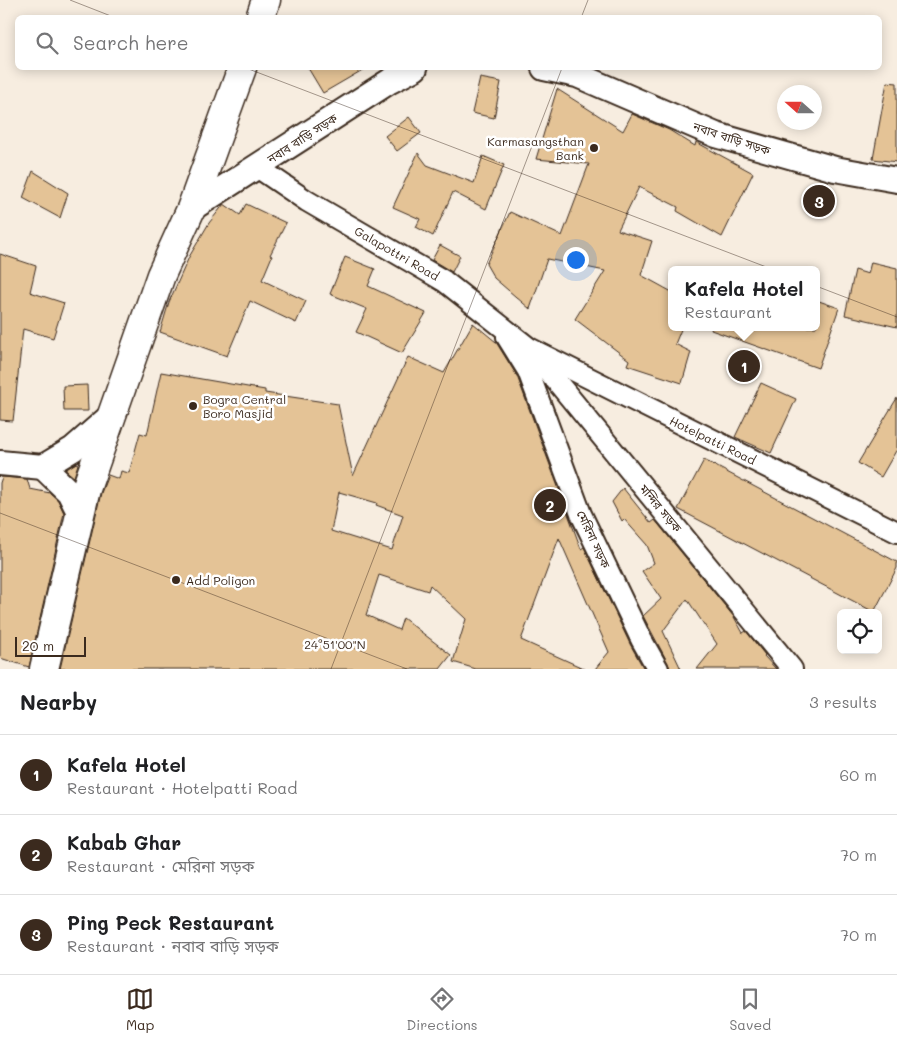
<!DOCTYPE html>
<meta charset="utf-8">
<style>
:root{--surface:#fff;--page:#f2f2f2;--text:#202124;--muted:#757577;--line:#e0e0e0;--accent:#3b2a1e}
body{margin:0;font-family:Mali,"Noto Sans Bengali",sans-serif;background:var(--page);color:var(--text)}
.controls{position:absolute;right:15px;bottom:15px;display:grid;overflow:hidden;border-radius:8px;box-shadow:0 2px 12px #0003}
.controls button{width:45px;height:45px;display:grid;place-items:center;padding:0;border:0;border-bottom:1px solid var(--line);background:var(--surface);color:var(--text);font:25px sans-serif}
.compass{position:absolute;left:777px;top:85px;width:45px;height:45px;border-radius:50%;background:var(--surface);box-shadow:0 2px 12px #0003;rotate:291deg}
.scale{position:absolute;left:15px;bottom:12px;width:71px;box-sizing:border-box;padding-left:5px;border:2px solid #3b2a1e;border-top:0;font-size:14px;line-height:18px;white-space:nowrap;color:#3b2a1e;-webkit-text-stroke:4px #fff;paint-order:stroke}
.you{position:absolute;left:575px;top:259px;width:18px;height:18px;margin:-12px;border:4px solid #fff;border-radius:50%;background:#1a73e8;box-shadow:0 0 0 8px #1a73e833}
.badge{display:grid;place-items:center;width:32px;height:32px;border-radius:50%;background:var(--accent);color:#fff;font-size:16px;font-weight:700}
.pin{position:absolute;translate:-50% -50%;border:2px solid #fff;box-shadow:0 1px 5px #0006}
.popup{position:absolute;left:668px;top:266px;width:152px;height:65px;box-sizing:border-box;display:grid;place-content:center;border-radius:8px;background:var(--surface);filter:drop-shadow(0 1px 4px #0005);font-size:16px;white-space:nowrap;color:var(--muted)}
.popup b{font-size:19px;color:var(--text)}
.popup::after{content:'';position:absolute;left:50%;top:100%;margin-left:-10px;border:10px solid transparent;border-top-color:var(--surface)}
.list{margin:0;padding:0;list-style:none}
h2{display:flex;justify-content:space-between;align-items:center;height:65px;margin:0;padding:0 20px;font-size:21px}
h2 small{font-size:16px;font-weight:400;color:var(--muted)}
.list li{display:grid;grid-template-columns:32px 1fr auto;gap:15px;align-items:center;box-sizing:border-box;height:80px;padding:0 20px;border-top:1px solid var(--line)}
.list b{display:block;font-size:19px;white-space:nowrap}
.list p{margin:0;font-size:16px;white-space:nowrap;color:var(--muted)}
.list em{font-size:16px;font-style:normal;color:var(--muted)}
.icon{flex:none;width:28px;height:28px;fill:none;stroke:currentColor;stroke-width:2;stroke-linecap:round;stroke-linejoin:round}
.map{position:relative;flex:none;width:897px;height:669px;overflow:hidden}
.search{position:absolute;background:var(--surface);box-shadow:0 2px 12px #0003;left:15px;right:15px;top:15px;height:55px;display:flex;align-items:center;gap:12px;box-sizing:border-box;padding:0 18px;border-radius:8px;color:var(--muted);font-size:19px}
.sheet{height:305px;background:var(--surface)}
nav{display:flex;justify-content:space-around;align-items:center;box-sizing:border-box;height:70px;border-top:1px solid var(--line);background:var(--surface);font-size:14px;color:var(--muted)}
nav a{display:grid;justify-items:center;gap:2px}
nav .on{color:var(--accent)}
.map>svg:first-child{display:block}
.building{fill:#e4c396;stroke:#3b2a1e;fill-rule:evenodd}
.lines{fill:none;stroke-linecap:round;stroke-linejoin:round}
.minor-casing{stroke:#3b2a1e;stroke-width:24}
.tertiary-casing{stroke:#3b2a1e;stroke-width:28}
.secondary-casing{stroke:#3b2a1e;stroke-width:31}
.minor{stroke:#fff;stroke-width:20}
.tertiary{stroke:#fff;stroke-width:24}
.secondary{stroke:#fff;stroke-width:28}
.ticks{fill:none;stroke:#3b2a1e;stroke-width:1;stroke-opacity:0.45}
.poi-dot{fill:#3b2a1e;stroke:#fff;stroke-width:2}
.labels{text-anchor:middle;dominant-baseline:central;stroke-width:5;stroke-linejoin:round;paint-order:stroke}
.street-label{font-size:12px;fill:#3b2a1e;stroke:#fff}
.poi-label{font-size:12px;fill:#3b2a1e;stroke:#fff;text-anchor:start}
.ticks-label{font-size:12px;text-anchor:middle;fill:#3b2a1e;stroke:#fff;stroke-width:5;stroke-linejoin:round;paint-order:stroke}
</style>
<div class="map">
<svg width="897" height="669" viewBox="0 0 897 669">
<rect width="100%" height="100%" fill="#f7ede0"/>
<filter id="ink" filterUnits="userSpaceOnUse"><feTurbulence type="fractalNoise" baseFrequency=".02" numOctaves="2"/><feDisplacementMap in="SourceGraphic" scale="10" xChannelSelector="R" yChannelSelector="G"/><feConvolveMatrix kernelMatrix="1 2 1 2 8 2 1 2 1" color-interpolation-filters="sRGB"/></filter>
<g filter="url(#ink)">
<g class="building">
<path d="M308 68H366L323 93Z"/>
<path d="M480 78 501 82 494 118 472 113Z"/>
<path d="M887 82 897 83V162L873 159Z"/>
<path d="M557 89 623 131 632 114 669 130 695 146 696 142 753 173 722 237 677 211 678 207 639 187 618 230 652 241 641 275 672 292V327H682L675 344 691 352 682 383 627 365 629 360 575 319 605 271 547 259 530 309 494 278 486 264 510 212 562 236 589 164 536 159Z"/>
<path d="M409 117 421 133 397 151 385 136Z"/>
<path d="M418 153 427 165 474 183 483 156 504 165 486 209 453 192 433 236 416 227 420 219 393 207Z"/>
<path d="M33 171 68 193 60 218 23 198Z"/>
<path d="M224 204 240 215 246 204 286 223 270 255 272 256 262 280 306 301 296 323 250 301 227 356 160 332 169 302 189 257 209 223Z"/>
<path d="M440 245 460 256 452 272 432 260Z"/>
<path d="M0 254 36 266 30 292 64 303 53 338 23 329 13 421 0 420Z"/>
<path d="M345 257 375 269 368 286 426 313 402 353 356 332 367 309 330 294Z"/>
<path d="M871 262 897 268V327L845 315 855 270 868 274Z"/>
<path d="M816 300 839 308 818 368 711 330 712 327H816Z"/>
<path d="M473 323 496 342 517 376 581 549 584 547 630 644 644 669H595L609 652 559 538 521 640 585 669H476L453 662 466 619 430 585 428 591 379 575 366 615 399 630 403 618 451 655 440 669H60L101 493 108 475 119 479 121 471 129 473 140 433 147 435 161 372 265 390V393L338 404 353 476 408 357 444 373ZM339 492 377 503 376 505 403 515 392 550 331 531Z"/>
<path d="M761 383 796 399 771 453 735 437Z"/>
<path d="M87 385 88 411H64L63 386Z"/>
<path d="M897 398V449L881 477 858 463Z"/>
<path d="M704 460 897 562V568L874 612 678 509Z"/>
<path d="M76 463 78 464 74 477 65 470Z"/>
<path d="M2 477 27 479 30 489 50 493 58 500 64 513 29 667 0 658V483Z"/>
<path d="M623 488 651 523 655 520 734 617 743 633 746 631 765 655 764 656 776 669H697L717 644 687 599 663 631 681 669H670L668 663 643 616 661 599 642 571 654 563 647 545 624 519 622 521 612 502Z"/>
</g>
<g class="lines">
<g class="minor-casing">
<g id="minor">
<path d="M257 167 307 201 444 281 529 348 897 532"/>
<path d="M507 337 528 371 581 514 641 639 658 669"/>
<path d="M535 355 792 669"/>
</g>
</g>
<g class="tertiary-casing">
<g id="tertiary">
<path d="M544 68 577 75 716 135 835 169 897 180"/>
<path d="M191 209 390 81 415 68"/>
<path d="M0 463 43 467"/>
<path d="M43 467 73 449 113 414"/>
<path d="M43 467 69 492 80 514"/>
</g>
</g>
<g class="secondary-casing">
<g id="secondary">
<path d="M260 18 266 0"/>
<path d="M44 669 86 489 161 275 191 209 242 68"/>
</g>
</g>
<use href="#minor" class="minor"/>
<use href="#tertiary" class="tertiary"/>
<use href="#secondary" class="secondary"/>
</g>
</g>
<path class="ticks" d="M70 0 116 18M581 18 588 0M246 68 897 317M0 513 407 669M331 669 562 68"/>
<g class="poi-dot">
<circle cx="594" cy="148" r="5"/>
<circle cx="193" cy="406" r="5"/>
<circle cx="176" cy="580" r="5"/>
</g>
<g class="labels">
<g class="street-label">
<text transform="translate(302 138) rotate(-33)">নবাব বাড়ি সড়ক</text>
<text transform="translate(732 138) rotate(18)">নবাব বাড়ি সড়ক</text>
<text transform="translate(397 253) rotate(30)">Galapottri Road</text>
<text transform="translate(713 440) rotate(26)">Hotelpatti Road</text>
<text transform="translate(661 508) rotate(50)">মন্দির সড়ক</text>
<text transform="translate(594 539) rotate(65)">মেরিনা সড়ক</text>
</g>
<g class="poi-label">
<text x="584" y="141" text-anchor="end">Karmasangsthan<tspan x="584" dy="14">Bank</tspan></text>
<text x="203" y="399">Bogra Central<tspan x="203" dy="14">Boro Masjid</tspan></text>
<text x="186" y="580">Add Poligon</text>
</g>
</g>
<g class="ticks-label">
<text x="335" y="649">24°51'00"N</text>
</g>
</svg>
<div class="controls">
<button><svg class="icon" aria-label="locate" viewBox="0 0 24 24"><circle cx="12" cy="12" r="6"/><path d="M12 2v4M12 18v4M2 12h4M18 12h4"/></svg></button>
</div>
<svg class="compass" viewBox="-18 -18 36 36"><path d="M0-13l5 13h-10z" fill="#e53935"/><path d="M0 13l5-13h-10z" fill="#757577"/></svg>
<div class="scale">20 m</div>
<div class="you"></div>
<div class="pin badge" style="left:744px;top:366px">1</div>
<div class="popup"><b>Kafela Hotel</b>Restaurant</div>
<div class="pin badge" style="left:550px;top:505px">2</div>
<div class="pin badge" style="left:819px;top:201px">3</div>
<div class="search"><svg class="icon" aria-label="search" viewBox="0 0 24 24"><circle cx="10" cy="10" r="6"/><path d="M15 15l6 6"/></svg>Search here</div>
</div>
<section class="sheet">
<h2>Nearby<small>3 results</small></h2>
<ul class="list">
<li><span class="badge">1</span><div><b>Kafela Hotel</b><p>Restaurant · Hotelpatti Road</p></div><em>60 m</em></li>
<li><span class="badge">2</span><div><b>Kabab Ghar</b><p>Restaurant · মেরিনা সড়ক</p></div><em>70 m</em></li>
<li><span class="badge">3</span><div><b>Ping Peck Restaurant</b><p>Restaurant · নবাব বাড়ি সড়ক</p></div><em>70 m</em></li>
</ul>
</section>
<nav>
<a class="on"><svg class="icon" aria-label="map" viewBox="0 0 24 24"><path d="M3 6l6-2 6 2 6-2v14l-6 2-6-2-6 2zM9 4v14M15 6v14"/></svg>Map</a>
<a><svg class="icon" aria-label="directions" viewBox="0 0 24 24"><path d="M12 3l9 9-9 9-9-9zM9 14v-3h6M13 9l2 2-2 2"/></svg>Directions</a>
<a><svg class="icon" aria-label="saved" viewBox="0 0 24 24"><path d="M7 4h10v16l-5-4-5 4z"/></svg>Saved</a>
</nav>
